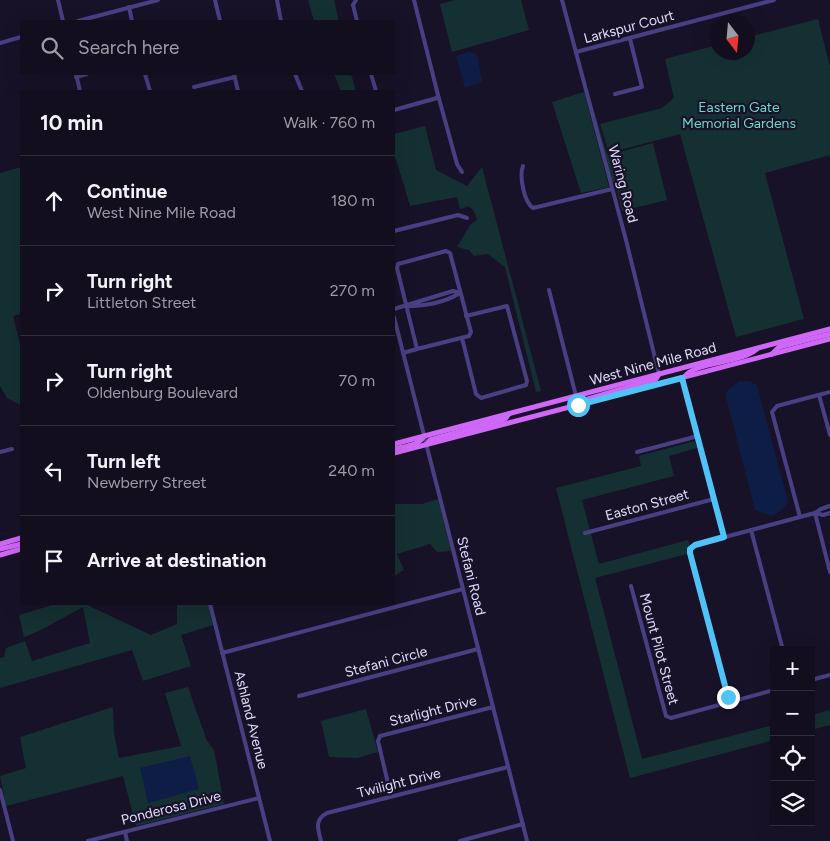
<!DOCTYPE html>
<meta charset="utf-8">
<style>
:root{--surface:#120e1e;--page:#1b1727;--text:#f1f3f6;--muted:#9c9ca4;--line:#312e3c}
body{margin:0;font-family:Figtree,sans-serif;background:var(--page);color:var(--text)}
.controls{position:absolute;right:15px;bottom:15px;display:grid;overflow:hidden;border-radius:0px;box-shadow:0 5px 20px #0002}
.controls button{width:45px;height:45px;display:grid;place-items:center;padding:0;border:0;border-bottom:1px solid var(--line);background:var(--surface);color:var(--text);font:25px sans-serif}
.compass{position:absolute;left:710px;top:15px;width:45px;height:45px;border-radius:50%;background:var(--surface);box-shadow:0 5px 20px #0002;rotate:164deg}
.stop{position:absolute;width:15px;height:15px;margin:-11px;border:4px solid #4fc3f7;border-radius:50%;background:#fff}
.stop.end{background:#4fc3f7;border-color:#fff;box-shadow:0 1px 5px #0008}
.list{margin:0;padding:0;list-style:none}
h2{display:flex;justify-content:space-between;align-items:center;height:65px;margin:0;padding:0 20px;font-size:21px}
h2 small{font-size:16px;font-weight:400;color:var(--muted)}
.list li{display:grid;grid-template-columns:32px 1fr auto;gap:15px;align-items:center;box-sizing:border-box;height:90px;padding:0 20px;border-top:1px solid var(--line)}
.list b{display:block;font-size:19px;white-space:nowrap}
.list p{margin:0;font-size:16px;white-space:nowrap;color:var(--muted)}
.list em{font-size:16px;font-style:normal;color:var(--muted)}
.icon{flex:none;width:28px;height:28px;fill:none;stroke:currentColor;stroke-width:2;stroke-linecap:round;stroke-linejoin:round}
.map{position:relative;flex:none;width:830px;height:841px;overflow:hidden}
.search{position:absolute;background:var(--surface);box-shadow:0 5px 20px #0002;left:20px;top:20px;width:375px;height:55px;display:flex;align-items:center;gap:12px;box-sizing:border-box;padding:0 18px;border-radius:0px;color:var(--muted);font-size:19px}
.panel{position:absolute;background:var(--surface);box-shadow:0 5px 20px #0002;left:20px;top:90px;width:375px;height:515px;border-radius:0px}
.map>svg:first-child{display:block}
.green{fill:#153032}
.water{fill:#0e1d45}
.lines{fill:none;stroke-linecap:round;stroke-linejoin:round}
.stream{stroke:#0e1d45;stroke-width:1}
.minor{stroke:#494084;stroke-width:4}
.major{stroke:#cf68f7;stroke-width:5}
.route{stroke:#4fc3f7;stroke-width:6}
.labels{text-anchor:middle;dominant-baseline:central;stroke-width:4.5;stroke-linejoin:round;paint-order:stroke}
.street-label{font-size:14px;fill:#e2dbfd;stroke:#181228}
.park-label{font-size:14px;fill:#6adac9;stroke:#181228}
</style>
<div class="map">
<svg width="830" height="841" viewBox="0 0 830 841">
<rect width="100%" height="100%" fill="#181228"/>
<g class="green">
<path d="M308 0H334L339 21H314Z"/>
<path d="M455 0H521L529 30 452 52 440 4Z"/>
<path d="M818 19 830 67V155L765 173 804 319 736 337 680 134 609 153 600 124 662 108 674 98 665 59 717 45 718 52H748V37Z"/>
<path d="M334 74H351L356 91H341Z"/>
<path d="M588 91 607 154 609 155 653 143 667 200 622 211 616 186H613Z"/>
<path d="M584 92 609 187 581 193 552 102Z"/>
<path d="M425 126 436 170 467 186 482 167 541 391 536 392 505 267 488 254 474 256 469 250 457 247 470 225 477 220 475 213 469 206 460 209 457 197 410 206 396 159 394 156V134Z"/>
<path d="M21 167V314L13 316 21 348V405L7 398 0 386V173Z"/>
<path d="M695 441 697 448 669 456 674 476 582 500 599 564 688 540 690 546 687 554 595 578 642 759 774 725V740L630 778 556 488 641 466 639 456Z"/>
<path d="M438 499 451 551 437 552 430 544 397 554 404 570 394 576V504H422Z"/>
<path d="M56 604H85L151 635 177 624V604H208L213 625 181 635 191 666 143 681 132 650 0 688V658L4 657 6 648 25 641 32 661 90 643 83 607 39 631 24 637 19 615Z"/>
<path d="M188 687 207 741 214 750 224 804 136 826 123 776 6 806 0 776 26 768 20 737 113 707 114 733 119 758 181 746 165 693Z"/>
<path d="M366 709 378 752 357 758 329 757 321 721Z"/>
<path d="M830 710V725L811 730V715Z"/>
</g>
<g class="water">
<path d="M469 52 477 54 482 82 465 88 456 56Z"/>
<path d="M739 381H749L757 385 788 502 781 511 771 516 755 510 726 397 727 391Z"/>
<path d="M190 756 199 789 148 803 140 768Z"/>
</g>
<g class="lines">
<path class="stream" d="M0 535 6 533"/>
<g class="minor">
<path d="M58 0 63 21"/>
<path d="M215 0 220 21"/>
<path d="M277 0 281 21"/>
<path d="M356 0 353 5 357 21"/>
<path d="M562 0 626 240 659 374"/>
<path d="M129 7 132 21"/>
<path d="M78 21 158 0"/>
<path d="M0 43 21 37"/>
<path d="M576 52 774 0"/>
<path d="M76 74 80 91"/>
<path d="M145 74 150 91"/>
<path d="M234 74 238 91"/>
<path d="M295 74 302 91"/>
<path d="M371 74 376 91"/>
<path d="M76 77 87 74"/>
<path d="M194 87 235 77"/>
<path d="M615 94 642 87 630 39"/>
<path d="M438 95 457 164 462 172"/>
<path d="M394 110 437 98 438 95 414 0"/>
<path d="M523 166C519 176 524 202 533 208L612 189"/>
<path d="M394 231 458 215 467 218"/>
<path d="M446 251 450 253 471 332 469 336 417 349 397 268 398 264Z"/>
<path d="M549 290 576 396"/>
<path d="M394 309 453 291 460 293C446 302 423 307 406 306"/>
<path d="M394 317 527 841"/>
<path d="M462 338 476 394 481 398 526 385 527 381 507 306 466 316"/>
<path d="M403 353 417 349"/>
<path d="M682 378 724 537"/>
<path d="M819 395 830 435"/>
<path d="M0 452 12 449"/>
<path d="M637 452 698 436"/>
<path d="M815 513 830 572"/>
<path d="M815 513 823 515 830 513"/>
<path d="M800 517 772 412 777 406 830 392"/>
<path d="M751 530 783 650"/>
<path d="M585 533 714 499"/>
<path d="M631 586 666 716 671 718 774 690"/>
<path d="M210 604 270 841"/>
<path d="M222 653 463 589"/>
<path d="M811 680 830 675"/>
<path d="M299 696 478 649"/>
<path d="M729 702 690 553 691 549 695 545 815 513 821 509 830 506"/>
<path d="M0 790 13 841"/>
<path d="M391 796 378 741 380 736 493 707"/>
<path d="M125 832 127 841"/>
<path d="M88 841 259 798"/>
<path d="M321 841C318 829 314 820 327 813L508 767"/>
<path d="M460 841 523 824"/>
</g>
<g class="major">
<path d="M772 354 779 347 830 334"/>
<path d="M684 377C699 360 737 365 757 349"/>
<path d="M586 403 588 399 656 379 659 374"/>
<path d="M394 444 830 329"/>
<path d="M427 444 430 440 505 419 509 414"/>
<path d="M394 449C404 446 419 446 424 436"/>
<path d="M394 453 830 339"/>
<path d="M0 544 21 538"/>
<path d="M0 549 21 544"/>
<path d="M0 555 21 549"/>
</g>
</g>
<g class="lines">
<path class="route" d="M578 405 682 378 724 537 695 545 690 549V553L728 697"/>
</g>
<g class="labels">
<g class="street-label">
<text transform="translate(629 27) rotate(-15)">Larkspur Court</text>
<text transform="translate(623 184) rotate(75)">Waring Road</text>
<text transform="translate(653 364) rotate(-15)">West Nine Mile Road</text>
<text transform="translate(647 505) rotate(-15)">Easton Street</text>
<text transform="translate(471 576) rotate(76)">Stefani Road</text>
<text transform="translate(659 649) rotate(75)">Mount Pilot Street</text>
<text transform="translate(386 662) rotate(-15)">Stefani Circle</text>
<text transform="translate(433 711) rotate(-14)">Starlight Drive</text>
<text transform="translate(251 720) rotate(76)">Ashland Avenue</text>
<text transform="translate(399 783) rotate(-14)">Twilight Drive</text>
<text transform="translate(171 808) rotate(-14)">Ponderosa Drive</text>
</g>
<g class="park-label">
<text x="739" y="107">Eastern Gate<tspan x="739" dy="16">Memorial Gardens</tspan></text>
</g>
</g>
</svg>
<div class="controls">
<button>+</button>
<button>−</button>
<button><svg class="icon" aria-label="locate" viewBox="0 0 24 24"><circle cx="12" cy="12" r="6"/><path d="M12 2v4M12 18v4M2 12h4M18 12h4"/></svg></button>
<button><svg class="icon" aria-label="layers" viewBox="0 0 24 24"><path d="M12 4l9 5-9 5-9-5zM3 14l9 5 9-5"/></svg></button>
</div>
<svg class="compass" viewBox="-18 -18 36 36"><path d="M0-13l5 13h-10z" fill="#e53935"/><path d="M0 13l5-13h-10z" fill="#9c9ca4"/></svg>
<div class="stop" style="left:578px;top:405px"></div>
<div class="stop end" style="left:728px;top:697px"></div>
<div class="search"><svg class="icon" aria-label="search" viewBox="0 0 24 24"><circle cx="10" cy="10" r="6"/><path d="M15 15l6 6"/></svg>Search here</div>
<section class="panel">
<h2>10 min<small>Walk · 760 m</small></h2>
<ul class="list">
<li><svg class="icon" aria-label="ahead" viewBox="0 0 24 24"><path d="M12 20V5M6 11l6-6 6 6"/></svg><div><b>Continue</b><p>West Nine Mile Road</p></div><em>180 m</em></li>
<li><svg class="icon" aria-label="right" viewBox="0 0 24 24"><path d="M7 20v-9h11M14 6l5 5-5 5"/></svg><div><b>Turn right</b><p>Littleton Street</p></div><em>270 m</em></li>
<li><svg class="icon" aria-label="right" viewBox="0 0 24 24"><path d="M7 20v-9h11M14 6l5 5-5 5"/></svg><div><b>Turn right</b><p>Oldenburg Boulevard</p></div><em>70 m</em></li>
<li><svg class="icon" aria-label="left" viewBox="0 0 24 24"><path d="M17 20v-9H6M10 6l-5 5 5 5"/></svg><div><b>Turn left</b><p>Newberry Street</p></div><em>240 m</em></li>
<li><svg class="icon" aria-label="arrive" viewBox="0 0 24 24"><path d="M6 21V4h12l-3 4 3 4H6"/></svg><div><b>Arrive at destination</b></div></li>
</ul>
</section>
</div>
